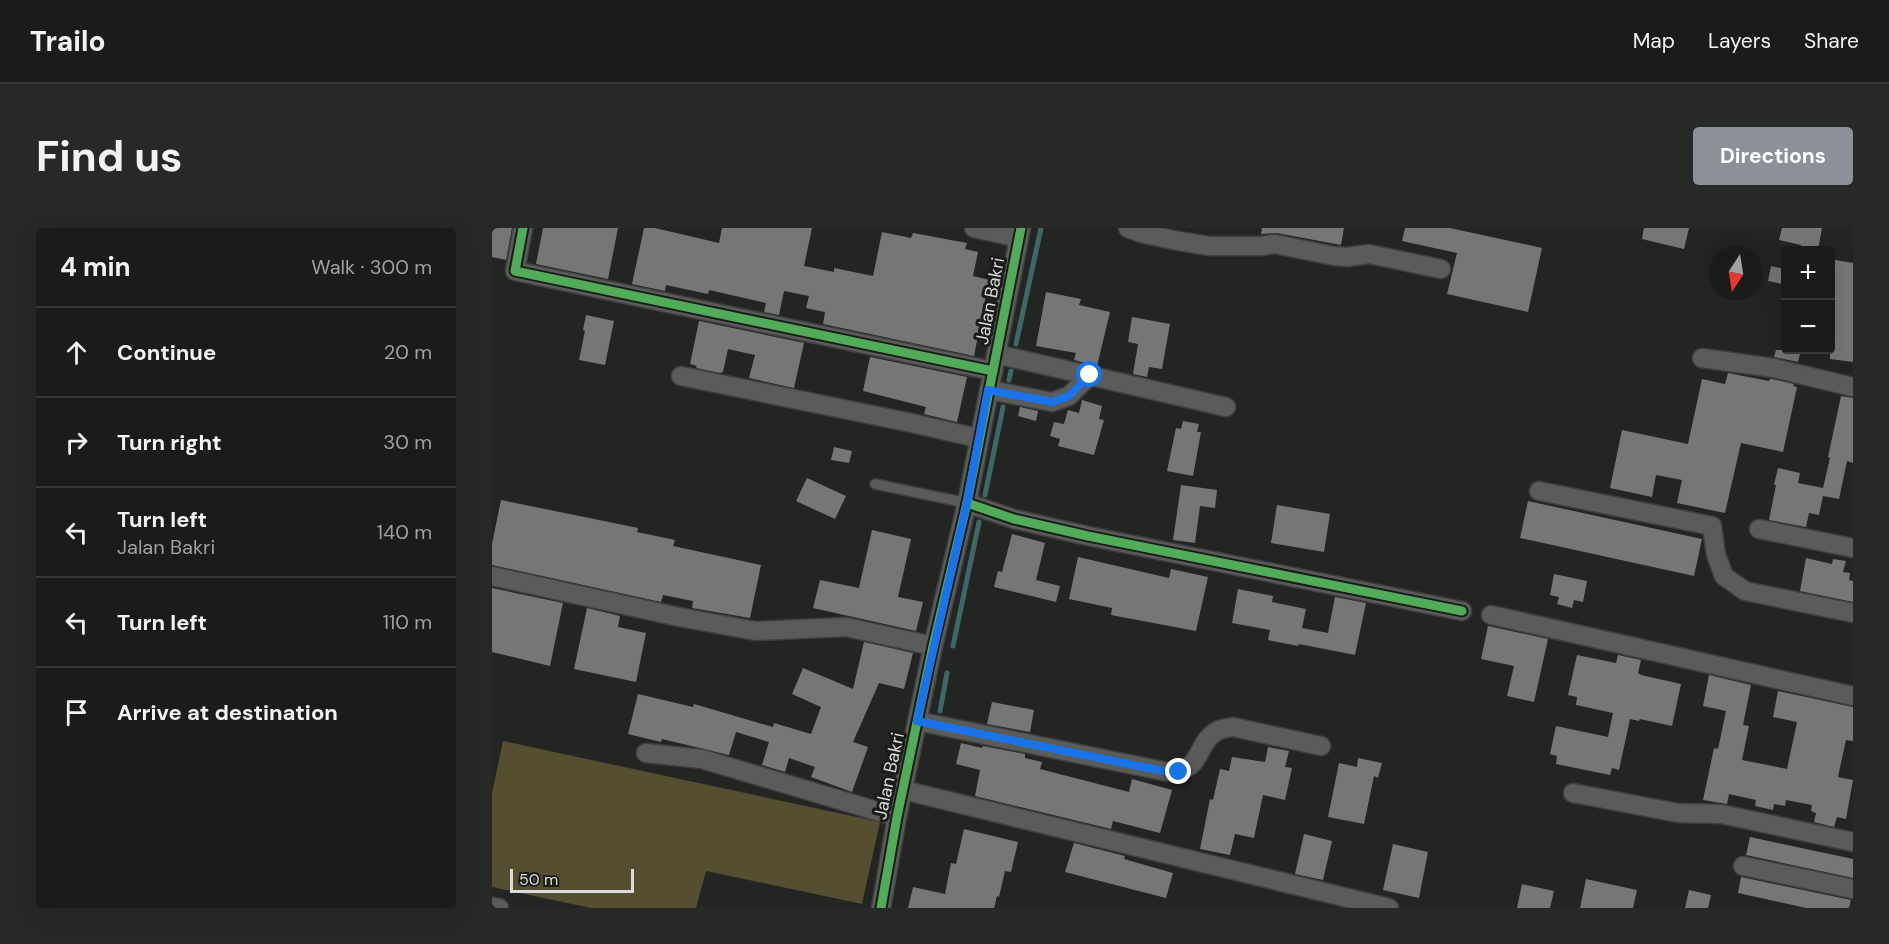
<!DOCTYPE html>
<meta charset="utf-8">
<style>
:root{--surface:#1a1c1a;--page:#272927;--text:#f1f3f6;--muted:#9fa1a2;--line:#383a39;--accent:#8c9099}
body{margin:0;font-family:"DM Sans",sans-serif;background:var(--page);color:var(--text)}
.controls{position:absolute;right:18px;top:18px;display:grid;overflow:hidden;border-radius:6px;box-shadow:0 6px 24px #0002}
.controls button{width:54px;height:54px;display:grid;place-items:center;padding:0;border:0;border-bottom:2px solid var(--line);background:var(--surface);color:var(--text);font:30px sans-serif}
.compass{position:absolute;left:1217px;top:18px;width:54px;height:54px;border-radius:50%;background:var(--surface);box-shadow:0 6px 24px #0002;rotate:192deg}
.scale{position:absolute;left:18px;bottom:15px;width:124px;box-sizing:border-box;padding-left:6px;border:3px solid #dadcda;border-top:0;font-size:16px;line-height:21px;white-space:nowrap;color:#dadcda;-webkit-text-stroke:4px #191c19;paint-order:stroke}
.stop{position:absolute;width:18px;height:18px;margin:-14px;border:4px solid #1a73e8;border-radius:50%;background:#fff}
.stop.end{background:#1a73e8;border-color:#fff;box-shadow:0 2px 6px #0008}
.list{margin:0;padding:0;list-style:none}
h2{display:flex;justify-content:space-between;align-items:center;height:78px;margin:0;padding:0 24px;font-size:26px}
h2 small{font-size:20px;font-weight:400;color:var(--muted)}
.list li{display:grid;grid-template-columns:39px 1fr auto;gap:18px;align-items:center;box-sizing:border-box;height:90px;padding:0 24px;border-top:2px solid var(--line)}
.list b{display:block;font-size:22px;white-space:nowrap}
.list p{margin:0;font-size:20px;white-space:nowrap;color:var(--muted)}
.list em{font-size:20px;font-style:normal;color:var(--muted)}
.icon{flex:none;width:33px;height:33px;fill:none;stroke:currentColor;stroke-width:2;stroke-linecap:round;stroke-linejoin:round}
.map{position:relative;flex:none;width:1361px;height:680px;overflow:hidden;border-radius:6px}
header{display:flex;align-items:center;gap:36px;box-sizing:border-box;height:84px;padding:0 30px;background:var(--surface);border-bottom:2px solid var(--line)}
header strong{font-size:28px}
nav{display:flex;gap:33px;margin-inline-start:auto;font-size:21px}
.intro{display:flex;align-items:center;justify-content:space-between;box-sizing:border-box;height:144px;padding:0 36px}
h1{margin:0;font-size:42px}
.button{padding:15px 27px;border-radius:6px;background:var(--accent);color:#fff;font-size:21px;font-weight:700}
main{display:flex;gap:36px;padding:0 36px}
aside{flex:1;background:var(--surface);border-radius:6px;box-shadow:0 6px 24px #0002}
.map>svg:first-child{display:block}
.forest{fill:#554e31}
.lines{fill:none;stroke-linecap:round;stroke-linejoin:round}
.stream{stroke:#3d6867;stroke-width:5}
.building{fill:#757776}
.lane-casing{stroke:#3e3f3e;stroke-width:12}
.street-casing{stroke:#3e3f3e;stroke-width:21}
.lane{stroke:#5a5c5a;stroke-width:9}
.street{stroke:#5a5c5a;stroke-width:18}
.cycleway-casing{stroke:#191c19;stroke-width:13}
.cycleway{stroke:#51ab58;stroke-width:9}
.route{stroke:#1a73e8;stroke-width:8}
.labels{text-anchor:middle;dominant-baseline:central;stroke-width:6;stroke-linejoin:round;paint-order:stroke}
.street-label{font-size:18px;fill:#dadcda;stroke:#191c19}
</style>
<header>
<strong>Trailo</strong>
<nav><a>Map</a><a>Layers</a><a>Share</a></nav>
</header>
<div class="intro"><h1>Find us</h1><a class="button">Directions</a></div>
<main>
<aside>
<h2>4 min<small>Walk · 300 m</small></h2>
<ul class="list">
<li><svg class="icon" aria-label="ahead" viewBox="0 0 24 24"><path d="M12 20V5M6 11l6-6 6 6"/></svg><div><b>Continue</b></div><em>20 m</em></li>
<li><svg class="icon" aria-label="right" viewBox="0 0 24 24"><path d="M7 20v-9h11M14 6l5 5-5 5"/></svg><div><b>Turn right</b></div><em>30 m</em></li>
<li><svg class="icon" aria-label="left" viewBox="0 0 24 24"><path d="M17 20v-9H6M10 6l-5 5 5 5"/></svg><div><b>Turn left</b><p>Jalan Bakri</p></div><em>140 m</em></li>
<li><svg class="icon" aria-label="left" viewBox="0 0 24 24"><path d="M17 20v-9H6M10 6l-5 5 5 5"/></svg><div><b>Turn left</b></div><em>110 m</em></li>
<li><svg class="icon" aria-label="arrive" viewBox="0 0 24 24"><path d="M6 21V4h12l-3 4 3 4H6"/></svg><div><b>Arrive at destination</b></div></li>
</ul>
</aside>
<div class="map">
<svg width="1361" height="680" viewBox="0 0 1361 680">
<rect width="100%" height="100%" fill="#232523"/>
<path class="forest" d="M11 513 388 594 370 676 214 643 204 680H99L0 659V565Z"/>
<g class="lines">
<g class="stream">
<path d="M524 116 549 0"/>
<path d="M517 152 519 143"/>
<path d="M493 267 511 179"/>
<path d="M461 418 487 294"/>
<path d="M448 483 455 445"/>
</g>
</g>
<g class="building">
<path d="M0 0H20L14 32 0 29Z"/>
<path d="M51 0H126L116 51 44 36Z"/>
<path d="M152 0H163L227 15 230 0H320L312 38 342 44V40L381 48 390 4 419 10 421 5 475 15 473 21 486 24 481 48 497 52 482 128 331 96 333 84 314 80 317 68 292 63 287 87 272 84 274 75 217 62 216 66 174 57 173 63 140 56Z"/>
<path d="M770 0H852L849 17 785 5 769 6Z"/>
<path d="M913 0H958L1050 20 1036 84 955 66 965 25 910 13Z"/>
<path d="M1152 0H1197L1192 21 1150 11Z"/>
<path d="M1290 0H1330L1326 22H1308L1309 17 1287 12Z"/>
<path d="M1338 31 1361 35V134L1338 131Z"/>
<path d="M1279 38 1293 41 1290 56 1276 53Z"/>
<path d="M554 64 589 71 587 77 618 84 605 138 582 132 584 125 544 118Z"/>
<path d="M94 87 122 93 113 137 87 132 93 103 91 102Z"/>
<path d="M640 89 678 96 670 141 657 139 655 149 641 146 646 116 636 114Z"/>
<path d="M207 93 312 115 302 160 257 150 263 127 236 121 231 144 228 145 204 140 205 138 198 136Z"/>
<path d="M1284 122H1309L1306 134 1282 129Z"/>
<path d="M378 129 475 149 465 194 432 186 434 179 371 163Z"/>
<path d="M1236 145 1277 153 1278 151H1280L1302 156 1301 158 1305 159 1291 224 1249 215 1233 285 1185 275 1190 252 1164 247 1160 269 1118 260 1130 202 1196 216 1210 151 1233 156Z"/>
<path d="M1349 168 1361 170V235L1355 233 1347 271 1331 268 1327 287 1317 285 1314 299 1277 292 1284 257H1282L1286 240 1308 245 1306 255 1331 260 1338 230 1336 229Z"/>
<path d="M590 172 610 178 607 191 612 192 602 227 566 218 568 211 558 208 562 194 572 196 576 182 587 185Z"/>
<path d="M528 179 546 183 544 193 526 188Z"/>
<path d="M691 193 707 196 705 204H709L701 248 675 243 684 200 689 201Z"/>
<path d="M342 219 360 223 357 235 339 232Z"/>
<path d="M315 250 354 268 343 291 304 273Z"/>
<path d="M689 257 725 262 723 280 708 278 703 315 681 312Z"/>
<path d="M9 272 146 300 145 304 183 312 181 318 269 337 258 390 200 380 201 373 171 367 169 374 0 337V316Z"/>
<path d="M1036 273 1210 311 1202 348 1028 310Z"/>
<path d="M785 277 838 286 832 324 779 315Z"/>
<path d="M380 302 419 311 406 369 431 374 424 403 321 380 328 352 367 360Z"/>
<path d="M520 306 553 315 544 352 568 358 564 374 502 359 506 343 510 344Z"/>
<path d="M586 329 677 350 679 341 716 349 704 403 619 387 620 380 577 371Z"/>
<path d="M1314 330 1340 336 1341 331 1354 333 1351 344 1358 345 1357 352 1361 353V374L1308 363Z"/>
<path d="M1062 346 1095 353 1091 374 1082 372 1080 380 1065 376 1067 369 1058 367Z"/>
<path d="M0 360 71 375 58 438 0 424Z"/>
<path d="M746 361 781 368 780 374 814 381 810 400 836 405 843 369 874 375 863 427 807 416 806 418 776 412 778 402 740 395Z"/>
<path d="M95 380 128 388 126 399 154 405 144 454 82 441Z"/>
<path d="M996 398 1056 411 1042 474 1015 468 1022 438 989 431Z"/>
<path d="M372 414 421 425 412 461 387 455 361 514 376 519 360 564 319 549 323 539 297 530 293 544 270 537 277 514 244 504 237 527 170 511 169 514 136 506 146 466 201 479 202 476 281 499 282 495 319 506 329 479 300 466 311 440 361 461Z"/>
<path d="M1085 427 1124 435 1126 427 1149 432 1146 445 1149 447 1189 456 1180 498 1148 491 1147 493 1138 491 1127 542 1120 540 1118 547 1064 536 1065 528 1058 526 1064 498 1116 509 1121 485 1084 477 1085 469 1076 467Z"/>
<path d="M1217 447 1259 457 1251 497 1257 498 1250 532 1295 541 1305 494 1281 489 1286 463 1361 479V513L1354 512 1346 549 1361 552 1354 591 1345 589 1342 599 1322 594 1324 585 1319 583 1320 577 1294 572 1293 578 1282 576 1281 582 1263 578 1264 572 1237 566 1235 576 1211 572 1222 520 1226 521 1234 483 1211 478Z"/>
<path d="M500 474 542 482 538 504 495 496Z"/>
<path d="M469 515 490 520 491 518 533 526V530L550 534 548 541 637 564 640 551 680 562 668 605 621 593 619 601 483 568 488 542 464 536Z"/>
<path d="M776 519 797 523 793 539 800 540 793 572 771 567 762 610 743 606 738 627 708 621 718 571 721 572 728 541 737 543 740 529 773 534Z"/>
<path d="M866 530 890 535 886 550 882 548 872 596 836 589 847 535 865 539Z"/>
<path d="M472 601 526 614 519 644 513 643 507 669 505 668 502 680H416L421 659 453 666 459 635 464 636Z"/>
<path d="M812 606 840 613 831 652 803 646Z"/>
<path d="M1258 609 1361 631V650L1254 627Z"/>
<path d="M582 615 633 628 632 631 681 645 674 670 573 644Z"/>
<path d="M901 616 936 624 927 670 891 662Z"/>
<path d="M1249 649 1359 672 1357 680H1314L1246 665Z"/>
<path d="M1094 651 1145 662 1141 680H1088Z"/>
<path d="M1030 656 1062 663 1058 680H1025Z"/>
<path d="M1197 662 1219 667 1216 680H1193Z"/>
</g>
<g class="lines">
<g class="lane-casing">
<path id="lane" d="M383 256 475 275"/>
</g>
<g class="street-casing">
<g id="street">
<path d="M31 0 23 43 501 143"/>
<path d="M482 0 527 10"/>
<path d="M636 0 649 5 681 12 717 18H769L783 16 842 28 855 29 877 26 949 41"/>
<path d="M504 126 734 179"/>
<path d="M1210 130 1282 140 1361 159"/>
<path d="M189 148 415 194 486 210"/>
<path d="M497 162 560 174 577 168 598 147"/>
<path d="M1047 263 1220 298 1224 327 1232 348 1253 363 1361 385"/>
<path d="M475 275 522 291 596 308 970 383"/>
<path d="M1267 301 1361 320"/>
<path d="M0 348 187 389 264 403 354 399 441 418"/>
<path d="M999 387 1361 468"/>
<path d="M425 493 676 544C713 544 702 514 727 502 731 500 737 500 741 499L829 518"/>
<path d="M154 525 210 531 405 589"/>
<path d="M411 562 897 680"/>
<path d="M1081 565 1186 585 1229 586 1361 614"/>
<path d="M1251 638 1361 661"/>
<path d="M0 679 7 680"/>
<path d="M389 680 405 589 441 418 475 275 529 0"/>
</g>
</g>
<use href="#lane" class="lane"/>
<use href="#street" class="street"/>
<g class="cycleway-casing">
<g id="cycleway">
<path d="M31 0 23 43 501 143"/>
<path d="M475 275 522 291 596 308 970 383"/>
<path d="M389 680 405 589 441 418 475 275 529 0"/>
</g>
</g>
<use href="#cycleway" class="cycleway"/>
</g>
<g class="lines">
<path class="route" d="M598 147 577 168 560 174 496 162 475 275 425 493 676 544H687"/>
</g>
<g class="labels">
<g class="street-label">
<text transform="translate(498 73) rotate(-79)">Jalan Bakri</text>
<text transform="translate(397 548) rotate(-78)">Jalan Bakri</text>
</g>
</g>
</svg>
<div class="controls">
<button>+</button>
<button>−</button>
</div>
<svg class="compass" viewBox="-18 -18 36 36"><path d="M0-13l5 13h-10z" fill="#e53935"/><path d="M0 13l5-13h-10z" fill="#9fa1a2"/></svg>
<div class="scale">50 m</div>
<div class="stop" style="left:598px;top:147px"></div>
<div class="stop end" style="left:687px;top:544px"></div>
</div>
</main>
